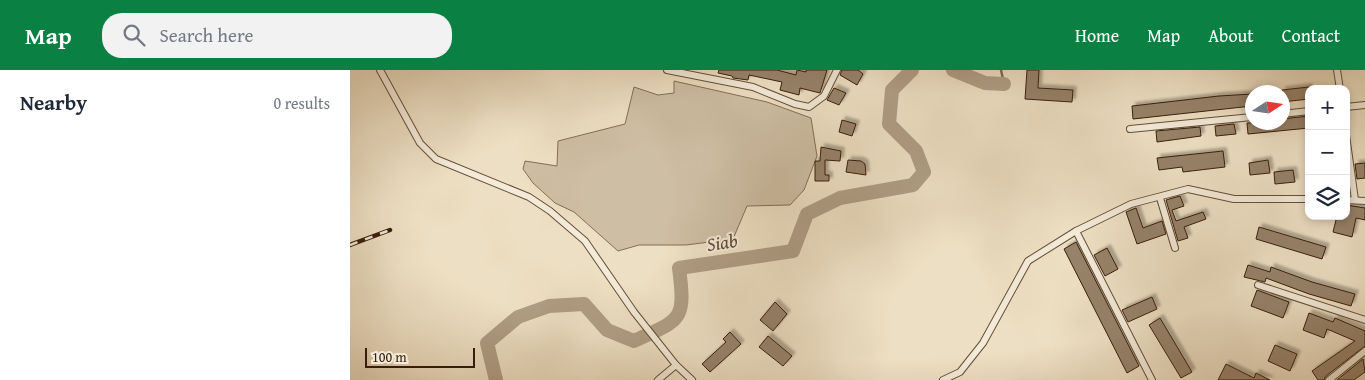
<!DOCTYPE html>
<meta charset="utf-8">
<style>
:root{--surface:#fff;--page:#f2f2f3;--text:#1f2937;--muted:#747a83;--line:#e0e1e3;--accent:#0b8043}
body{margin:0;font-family:"Gentium Book Plus",serif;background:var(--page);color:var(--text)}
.controls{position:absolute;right:15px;top:15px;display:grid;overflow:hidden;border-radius:10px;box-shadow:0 2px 8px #0003}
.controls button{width:45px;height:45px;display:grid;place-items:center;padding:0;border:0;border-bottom:1px solid var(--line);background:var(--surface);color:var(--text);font:25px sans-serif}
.compass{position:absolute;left:895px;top:15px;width:45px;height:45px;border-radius:50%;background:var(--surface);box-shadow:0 2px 8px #0003;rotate:78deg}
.scale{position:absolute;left:15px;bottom:12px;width:110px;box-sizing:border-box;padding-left:5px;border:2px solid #381e0a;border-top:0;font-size:14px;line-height:18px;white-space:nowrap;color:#381e0a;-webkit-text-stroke:4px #f3ead8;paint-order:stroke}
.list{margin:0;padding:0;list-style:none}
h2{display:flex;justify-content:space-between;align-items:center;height:65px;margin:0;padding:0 20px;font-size:21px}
h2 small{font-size:16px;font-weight:400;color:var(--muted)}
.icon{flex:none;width:28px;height:28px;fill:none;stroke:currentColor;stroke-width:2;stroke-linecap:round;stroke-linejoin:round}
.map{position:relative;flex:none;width:1015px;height:310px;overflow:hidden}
header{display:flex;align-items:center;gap:30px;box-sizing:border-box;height:70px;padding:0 25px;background:var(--accent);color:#fff}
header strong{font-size:24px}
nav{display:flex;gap:28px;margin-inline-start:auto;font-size:18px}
.search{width:350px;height:45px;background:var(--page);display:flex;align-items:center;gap:12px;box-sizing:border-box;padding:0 18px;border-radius:20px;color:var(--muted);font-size:19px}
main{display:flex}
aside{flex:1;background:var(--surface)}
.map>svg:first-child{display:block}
.green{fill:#cebea4;stroke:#836e57}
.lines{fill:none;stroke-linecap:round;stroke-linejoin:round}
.stream{stroke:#7f6a53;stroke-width:2.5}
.river{stroke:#af9d84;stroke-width:14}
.building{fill:#96826a;stroke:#381e0a;filter:url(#shadow)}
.street-casing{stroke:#654e38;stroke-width:8}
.street{stroke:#f3ead8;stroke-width:6}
.rail-casing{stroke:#381e0a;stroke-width:4.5}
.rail{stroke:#f3ead8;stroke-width:2.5;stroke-dasharray:8;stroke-linecap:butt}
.labels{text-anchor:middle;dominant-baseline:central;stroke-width:4;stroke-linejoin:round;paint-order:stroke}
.water-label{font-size:19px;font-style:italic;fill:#624a35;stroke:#f3ead8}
</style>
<header>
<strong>Map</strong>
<div class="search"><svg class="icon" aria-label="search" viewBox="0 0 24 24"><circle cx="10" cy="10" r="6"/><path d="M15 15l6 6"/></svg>Search here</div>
<nav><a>Home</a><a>Map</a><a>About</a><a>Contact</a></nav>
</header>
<main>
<aside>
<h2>Nearby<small>0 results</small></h2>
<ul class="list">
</ul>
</aside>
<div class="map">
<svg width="1015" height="310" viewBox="0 0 1015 310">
<defs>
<filter id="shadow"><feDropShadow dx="3.5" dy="-3.5" stdDeviation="1" flood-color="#0004"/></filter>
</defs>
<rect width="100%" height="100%" fill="#eddfc3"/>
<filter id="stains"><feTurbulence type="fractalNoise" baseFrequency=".004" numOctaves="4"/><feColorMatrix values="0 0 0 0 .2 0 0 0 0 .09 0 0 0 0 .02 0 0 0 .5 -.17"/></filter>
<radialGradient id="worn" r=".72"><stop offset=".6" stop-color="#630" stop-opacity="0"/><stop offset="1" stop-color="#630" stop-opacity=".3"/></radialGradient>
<path class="green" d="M324 11 417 32 461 48 467 86 454 120 440 135 397 136 383 169 336 175H289L268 181 224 142 205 133 183 113 173 99 175 91 207 96 208 71 275 54 284 17 308 25 324 23Z"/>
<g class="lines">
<path class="stream" d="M651 0 654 14"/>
<g class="river">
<path d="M603 0 635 13 654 14"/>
<path d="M146 310 137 273 168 247 199 236 234 234 257 260 284 271C331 249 336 252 329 198L443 181 457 144 490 128 563 115 574 102 566 81 539 54 542 20 562 0"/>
</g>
</g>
<g class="building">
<path d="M369 0H427L446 5 447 0 456 2V0H477L470 23 450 18 449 25 430 20 432 12 399 5 398 10 383 8 382 6 368 3Z"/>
<path d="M492 0H508L513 4 507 15 490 5Z"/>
<path d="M677 0H689L688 18 723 20 722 32 675 29Z"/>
<path d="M959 17V29L932 32V20Z"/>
<path d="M484 18 496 23 489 35 477 30Z"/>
<path d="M902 24V36L783 49 782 36 869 26Z"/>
<path d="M959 46V58L898 64 897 53 932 52V49Z"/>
<path d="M492 50 506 54 502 66 489 62Z"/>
<path d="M884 54 886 64 866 66 865 56Z"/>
<path d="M850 57 851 66 807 72 806 61Z"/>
<path d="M471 77 491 81 490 91 475 90V105H479V111H465V91H470Z"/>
<path d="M873 81 875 97 833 102 832 97 809 100 807 88Z"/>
<path d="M498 90 511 91 515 94 516 105 496 102Z"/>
<path d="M918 90 920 103 900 105 899 93Z"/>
<path d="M1015 93V108L1007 109 1005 94Z"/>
<path d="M943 100 945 112 925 114 924 102Z"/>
<path d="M830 126 834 136 822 140 826 151 853 142 856 149 834 157 838 168 828 171 816 130Z"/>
<path d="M996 135 1015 138V150L1006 148 1002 167 983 162 987 146H996Z"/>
<path d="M786 138 793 158 812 151 816 164 787 174 776 142Z"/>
<path d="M909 157 976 177 972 189 906 169Z"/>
<path d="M726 172 789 296 777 303 714 179Z"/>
<path d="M757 178 768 199 755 206 744 185Z"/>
<path d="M898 195 920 202 921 197 962 212 1005 224 1001 236 959 224 916 208 915 212 894 207Z"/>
<path d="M907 220 939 232 933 248 901 236Z"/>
<path d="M802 227 807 239 778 252 772 240Z"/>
<path d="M425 232 437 244 423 261 410 250Z"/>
<path d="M959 243 983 252 985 248 1015 261V276L976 306 974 310H968L962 301 1005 271 977 259 974 268 953 260Z"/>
<path d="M810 248 842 302 831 308 799 255Z"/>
<path d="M380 262 391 274 360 302 352 294 376 272 373 269Z"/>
<path d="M418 266 442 286 433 296 409 277Z"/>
<path d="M925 275 947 284 940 301 918 291Z"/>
<path d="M1013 289 1015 302 1004 310H987Z"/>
<path d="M876 294 904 308 906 303 920 310H868Z"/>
</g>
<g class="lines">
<g class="street-casing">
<g id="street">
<path d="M30 0 70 73 86 89 179 127 200 141 235 171 284 242 326 295 342 310"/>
<path d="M317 0 403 17 445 34 459 37 474 26 487 0"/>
<path d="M987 0 990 19"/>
<path d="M996 37 1015 35"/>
<path d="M932 44 959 41"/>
<path d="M780 59 902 47"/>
<path d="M996 65 1005 130"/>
<path d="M810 128 825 178"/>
<path d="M996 130 1015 131"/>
<path d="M726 161 802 310"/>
<path d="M908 215 1015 250"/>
<path d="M308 310 326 295"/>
<path d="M593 310 610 302 633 273 678 191 726 161 781 134 838 119 884 129H959"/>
<path d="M979 310 1015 281"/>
</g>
</g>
<use href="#street" class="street"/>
<g class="rail-casing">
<path id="rail" d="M0 175 40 160"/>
</g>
<use href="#rail" class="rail"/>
</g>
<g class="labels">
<g class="water-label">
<text transform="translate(372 172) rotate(-9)">Siab</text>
</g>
</g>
<rect width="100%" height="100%" filter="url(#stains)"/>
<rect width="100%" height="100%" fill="url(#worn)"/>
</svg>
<div class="controls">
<button>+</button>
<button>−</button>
<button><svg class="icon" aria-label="layers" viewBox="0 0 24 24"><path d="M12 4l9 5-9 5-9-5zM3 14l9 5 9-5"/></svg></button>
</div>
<svg class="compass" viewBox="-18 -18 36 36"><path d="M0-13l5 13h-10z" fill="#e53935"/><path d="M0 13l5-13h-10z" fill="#747a83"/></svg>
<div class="scale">100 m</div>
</div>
</main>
